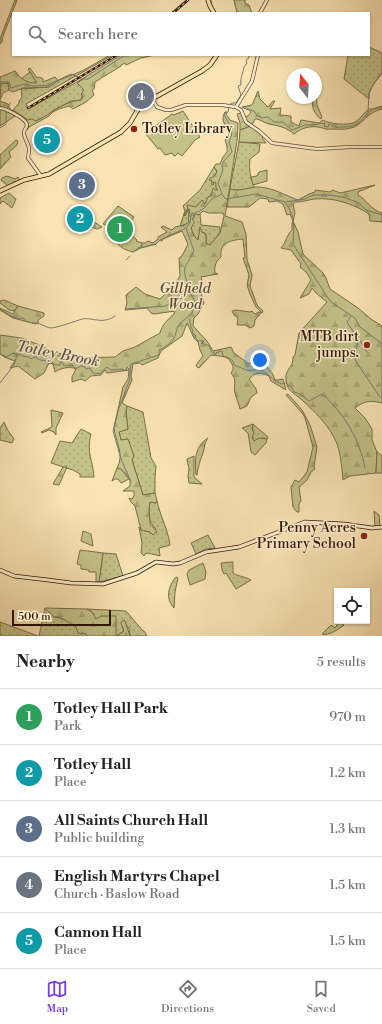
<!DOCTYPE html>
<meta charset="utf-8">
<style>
:root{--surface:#fff;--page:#f2f2f2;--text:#222;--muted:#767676;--line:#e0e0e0;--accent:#7c3aed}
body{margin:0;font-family:"Libre Bodoni",serif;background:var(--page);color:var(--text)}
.controls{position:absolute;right:12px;bottom:12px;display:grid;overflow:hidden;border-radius:0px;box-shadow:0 1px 3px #0004}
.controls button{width:36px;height:36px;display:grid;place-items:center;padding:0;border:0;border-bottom:1px solid var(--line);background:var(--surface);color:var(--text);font:20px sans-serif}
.compass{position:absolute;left:286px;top:68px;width:36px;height:36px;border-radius:50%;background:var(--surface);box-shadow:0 1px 3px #0004;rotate:343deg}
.scale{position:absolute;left:12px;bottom:10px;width:99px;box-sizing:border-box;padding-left:4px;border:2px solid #321707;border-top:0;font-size:11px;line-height:14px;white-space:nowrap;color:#321707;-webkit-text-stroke:3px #fcedce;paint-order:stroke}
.you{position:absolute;left:260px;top:360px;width:14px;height:14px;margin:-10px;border:3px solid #fff;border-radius:50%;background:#1a73e8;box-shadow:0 0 0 6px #1a73e833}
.badge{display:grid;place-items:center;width:26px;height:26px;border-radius:50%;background:var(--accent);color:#fff;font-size:13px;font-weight:700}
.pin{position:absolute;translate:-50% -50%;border:2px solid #fff;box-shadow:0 1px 4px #0006}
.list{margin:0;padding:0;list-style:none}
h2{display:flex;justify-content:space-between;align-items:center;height:52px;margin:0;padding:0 16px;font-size:17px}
h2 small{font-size:13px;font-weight:400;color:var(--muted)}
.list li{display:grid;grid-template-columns:26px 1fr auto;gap:12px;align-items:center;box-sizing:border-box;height:56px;padding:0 16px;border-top:1px solid var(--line)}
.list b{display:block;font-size:15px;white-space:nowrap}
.list p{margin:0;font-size:13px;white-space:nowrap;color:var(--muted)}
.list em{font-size:13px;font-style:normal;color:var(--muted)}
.icon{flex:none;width:22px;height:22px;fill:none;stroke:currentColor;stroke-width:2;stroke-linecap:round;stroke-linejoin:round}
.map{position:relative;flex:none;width:382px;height:636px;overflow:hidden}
.search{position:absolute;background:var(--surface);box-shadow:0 1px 3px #0004;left:12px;right:12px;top:12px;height:44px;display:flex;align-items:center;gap:10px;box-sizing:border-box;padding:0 14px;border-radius:0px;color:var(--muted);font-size:15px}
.sheet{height:332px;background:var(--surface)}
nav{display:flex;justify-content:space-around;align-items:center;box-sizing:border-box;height:56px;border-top:1px solid var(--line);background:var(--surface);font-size:11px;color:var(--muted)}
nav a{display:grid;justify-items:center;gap:2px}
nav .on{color:var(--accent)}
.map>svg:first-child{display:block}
.grass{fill:url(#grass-dots);stroke:#7a6c48}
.forest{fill:url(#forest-firs);stroke:#7a6c48;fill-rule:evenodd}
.green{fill:#c3c289;stroke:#7a6c48}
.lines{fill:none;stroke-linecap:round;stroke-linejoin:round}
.stream{stroke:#757a71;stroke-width:1}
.tertiary-casing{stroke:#644a32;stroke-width:4}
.secondary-casing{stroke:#321707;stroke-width:4.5}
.primary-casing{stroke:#321707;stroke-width:5}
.tertiary{stroke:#fcedce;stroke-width:2.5}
.secondary{stroke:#fcedce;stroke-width:3}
.primary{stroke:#fae4b4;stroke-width:3.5}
.rail-casing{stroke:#321707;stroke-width:2.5}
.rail{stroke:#fcedce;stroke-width:1;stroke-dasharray:3;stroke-linecap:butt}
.poi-dot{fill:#8f2418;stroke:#fcedce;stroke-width:1.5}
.labels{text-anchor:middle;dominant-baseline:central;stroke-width:3;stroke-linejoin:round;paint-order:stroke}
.poi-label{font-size:14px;fill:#321707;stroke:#fcedce;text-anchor:end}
.park-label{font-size:14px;font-style:italic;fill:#5e4a2e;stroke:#fcedce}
.water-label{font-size:15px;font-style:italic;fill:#595145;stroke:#fcedce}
</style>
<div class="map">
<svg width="382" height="636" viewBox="0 0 382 636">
<defs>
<pattern id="grass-dots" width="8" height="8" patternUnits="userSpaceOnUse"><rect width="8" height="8" fill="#c3c289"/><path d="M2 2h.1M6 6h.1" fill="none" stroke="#a8a675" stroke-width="1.8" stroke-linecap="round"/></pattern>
<pattern id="forest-firs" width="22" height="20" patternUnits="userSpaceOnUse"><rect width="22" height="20" fill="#c3c289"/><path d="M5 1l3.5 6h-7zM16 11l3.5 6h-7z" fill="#a8a675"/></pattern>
</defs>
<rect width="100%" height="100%" fill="#fae4b4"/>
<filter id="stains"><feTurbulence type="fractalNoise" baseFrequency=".005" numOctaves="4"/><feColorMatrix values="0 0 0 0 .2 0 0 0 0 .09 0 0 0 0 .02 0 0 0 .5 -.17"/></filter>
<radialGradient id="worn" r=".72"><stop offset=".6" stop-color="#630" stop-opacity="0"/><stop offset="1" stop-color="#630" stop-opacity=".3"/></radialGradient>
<g class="grass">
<path d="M369 47 382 53V73L373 85 369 93V99L344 79 348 55H369Z"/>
<path d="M110 55H113L26 104 28 108H30L82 79 84 90 81 100 71 101 52 111 48 115 36 121 28 120 13 110 19 103V101L22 97 21 89 48 87 54 82 82 71Z"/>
<path d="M30 72 38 83H28L21 79Z"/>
<path d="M3 83H8L9 90 3 93 0 100 1 84Z"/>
<path d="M242 113 251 126 240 130V123L237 114Z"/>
<path d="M239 142 260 144 259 152 250 159C249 170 250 177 254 187L245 190H231L230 188Z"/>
<path d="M214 167 217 172 211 180 213 185 214 182 216 183V188L218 190H213L211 196 208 197 205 204 201 201 196 207 187 208 188 209 184 213 185 216 189 208V223L180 226 185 211 183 206 200 190Z"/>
<path d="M9 193 16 199 12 208 3 201 0 204V198Z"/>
<path d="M196 214 199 215 200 214 201 225 220 227V233L210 245 206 244V235L205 233 202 232 198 240C190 233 188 221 196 214Z"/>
<path d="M4 300 18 306 14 311 9 310 0 303V301Z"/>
<path d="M127 406 143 412 151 458 156 466 155 477V493L143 495 132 460 134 456 128 440H121L119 432 128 429 126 412Z"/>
<path d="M4 422 7 429 14 439 12 443 0 440V428Z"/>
<path d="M253 424 268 437 267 439 263 438 254 441 252 437Z"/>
<path d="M81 429 91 434C86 453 93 460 94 477H80V474L73 470 51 463 60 441 72 443Z"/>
<path d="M194 456V477L202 484 189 483 188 476 189 469 187 459Z"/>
<path d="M157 501C160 516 168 529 170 545L159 548 160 556 148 553 145 554 144 556 141 553 142 543 139 527 141 530 150 532 156 529C148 522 148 512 150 502L156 503Z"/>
<path d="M374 511 379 515 380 526 375 527Z"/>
<path d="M208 535 215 548 206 549 196 554 191 543Z"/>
<path d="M103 553 116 554 123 576 99 582Z"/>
<path d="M233 562V573C238 577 245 576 251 580L236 589 226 573 224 574 222 570 221 563Z"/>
<path d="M176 577 178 578 175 592 174 608C165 598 168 587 176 577Z"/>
<path d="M45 608 54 617C65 618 75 625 82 633L87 634 88 636H39Z"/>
<path d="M87 609 126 611 143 631H144L147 636H130L129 628 126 625 122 626 124 631 116 636 115 630 95 619C94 613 92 612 87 609Z"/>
<path d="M0 622 38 636H0Z"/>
</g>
<g class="forest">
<path d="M15 0H17L3 36 2 42 0 44V39Z"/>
<path d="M234 0H245V3L249 5 252 13H237Z"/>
<path d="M121 55H155L141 58 126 65 125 63 121 65V66L95 82 94 89 92 90 94 95 86 102 73 109 69 106C62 108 53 110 49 116L29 127 27 130 28 126 26 121 0 108V101L8 104 10 109 28 120 32 119 36 121C53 113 62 102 81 100L83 97 81 94 84 90 77 83 82 80V79Z"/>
<path d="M30 68 37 78 40 77 43 79V82L55 77 58 81 49 87 23 88 13 92 9 90 8 83 1 84 0 87V77L15 71C22 80 26 83 37 83L28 69Z"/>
<path d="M316 90 317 105 322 117 321 119C314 114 311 106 313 98H316Z"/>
<path d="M258 91 260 99 268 107 273 101H275L270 109 281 108 280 115 291 116V122L299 126 301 120 319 123 323 120C329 124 348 126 355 122 361 119 364 112 369 109H372L382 106V109C368 111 362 126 351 128 344 130 338 129 332 129 328 129 330 130 326 129 314 125 304 126 294 134 286 127 279 126 269 124 265 123 261 120 257 119H255L252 125 246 121 244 117 248 116 251 112 249 110 242 107 252 105Z"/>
<path d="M0 109 7 111 15 116 0 126Z"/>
<path d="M225 112H227L226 114 230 120 238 123 237 141 225 216 242 222 246 234 247 259 252 275 250 286 257 305 263 311 262 313 256 307 250 294 247 285 249 275 243 258H245L243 239C231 240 219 243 221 257 216 261 214 266 215 273L218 274 201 277 202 281 200 290 204 303 198 314 194 318 193 326 207 341 213 351 231 347 234 353 249 364 253 359C263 363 272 369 275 380H278L283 379 286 390 271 381 269 376C259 372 256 372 249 379L256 389 257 393 251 397 247 406 240 409C239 404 236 398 235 393 233 384 238 382 231 373 234 369 233 368 232 364 227 354 220 357 211 355L199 368 197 367 196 365 203 356 200 350 198 342 194 338 187 323 182 336 161 351 158 358 142 365 140 363 133 364 131 376 132 380 122 403 127 406 126 412 128 429 119 432 121 440 128 439 134 456 132 460 143 495 155 493 157 501 156 503 150 502 149 509 150 524 157 532 153 535 150 532 141 530 135 506 131 502 129 498 132 499 134 496V491H123L130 486V480L121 469 117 468C125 453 115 442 114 427L123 387 128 379 129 370 107 373 105 370 101 375 91 376 85 381 81 379 72 382V377L76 369C70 366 60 368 55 372L53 364 49 363 44 373 35 379 18 366 10 368 15 361 4 357 2 355 0 354V335L21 338 37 344 51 351 76 358 115 357 123 351 135 347 160 333C162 325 168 319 174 314L175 311 154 314 151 313 147 308 125 310 127 303 126 295 136 287 145 294 160 299 175 284 180 276 179 258 182 256 188 244 182 231 163 239 162 241 160 240 156 244 141 248 142 243H145L148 241 153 243 158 239V237L167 232 161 227 163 226 172 230 175 227 185 225 189 222C187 217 191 213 189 209L185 216 184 215 188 209 187 205 196 207 202 200 205 204 208 197 211 196 213 188 215 190H218L216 188V183L214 182 213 185H212V181L209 180 216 174 217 171 214 167 216 164H220L223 157 227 152V146L225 140 229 136C228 127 219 121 225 112ZM203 211 209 213H223L224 216 220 233 210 245 206 244V235L202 232 200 227 198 240 194 236 191 228 194 223V221L192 219 194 218V215L196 214 199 215Z"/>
<path d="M16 140 18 141 17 145 9 152 11 157 0 169V155Z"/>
<path d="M7 176 15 179 18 177 20 181 16 182 14 181V183L8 186 1 180 2 178Z"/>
<path d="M375 185 358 192V195C367 200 371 210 382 213V222L370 221 369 214C354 204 333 197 314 199 308 200 302 202 295 202L293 204 295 213 293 221 290 214 287 215 283 204 277 201 269 202 268 199 260 198 249 207H227L230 189C239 192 247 188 255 187 270 186 284 195 298 200L309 194 315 192V190L330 192 333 190 340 193Z"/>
<path d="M91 220 102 227 97 229 86 225Z"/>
<path d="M293 221 298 232 303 254 323 273 326 278 330 289 358 308 371 319 382 326V403C370 400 364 401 355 408L365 418 372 429V440L377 452 376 473 350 476 343 480C342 469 341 455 337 444 330 426 316 413 302 400 297 395 289 392 287 385 282 369 294 369 293 357L295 355 299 333 327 302 316 293 312 288 309 294 300 298 311 280 307 273 300 267 301 264 291 250 281 248C286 243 287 234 292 230V223Z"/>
<path d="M18 306 44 313V316L38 320V323L36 324 13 318 0 310V308L2 309 13 314Z"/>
<path d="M236 310 250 312 252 311 255 314 259 312 261 313 255 320 254 326 250 328 245 325H237L238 318 234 315 232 311Z"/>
<path d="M288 394 302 410 310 425 317 447 314 467 315 469 311 472 307 480 299 487 301 501 299 504V512H297L293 507 291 487 295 480 299 482 307 472 313 447 305 418 303 414 286 395Z"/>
<path d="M51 410 63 413 56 428V435L54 432 49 430 42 433 41 432 52 427Z"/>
<path d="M253 424 252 429 254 433 252 437 254 441 259 438 267 439 266 443 255 455 251 452 248 433 242 428Z"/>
<path d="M208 438C204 443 205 447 203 453 200 460 198 467 197 475H196C195 460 194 447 208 438Z"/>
<path d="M63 467H67L59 485 53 484Z"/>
<path d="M45 608 87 609 92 612 96 619 101 616H116V636H88L86 634 82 633 81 634 78 633 76 627 60 617H54Z"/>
<path d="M123 620 125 621 130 636H117L124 631 121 623Z"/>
</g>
<g class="green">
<path d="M183 111 200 137 195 140 182 156 178 153 175 156H174L172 153 165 155 160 148 158 149 146 134 150 131V130L172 114 174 115Z"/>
<path d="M251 126 263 136 262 138 266 143 239 142 240 130Z"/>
<path d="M267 170V181L253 185 251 177 257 176 259 172Z"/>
<path d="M118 206 134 217 129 224 128 232 137 240 136 241 142 243 141 248 133 252C111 246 122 241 111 229 109 226 105 225 103 224Z"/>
<path d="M377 452 382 456V473H376Z"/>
<path d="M117 468 121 469 129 479 121 483 118 479H115L112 481Z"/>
<path d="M83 531 91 534 93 546 81 541Z"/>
<path d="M80 550 103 553 99 582H96V572H89V570L81 569V565L77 564Z"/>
<path d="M203 563 206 572 205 579 190 585 187 574 189 570Z"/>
<path d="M339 622 344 625C337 630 329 636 322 634L331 625 335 628Z"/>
</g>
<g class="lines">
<g class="stream">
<path d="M211 0 212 6"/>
<path d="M234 0 236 9 240 13"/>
<path d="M171 13 186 0"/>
<path d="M0 82H9L11 88 24 84 33 86 48 85 71 74 83 79H88L125 55"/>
<path d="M230 104 232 103H236L241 95 238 86 241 85C240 77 243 74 244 67L247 63 246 61 249 57V55"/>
<path d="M244 108 254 111 257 116 262 118 268 117 274 122H283L292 130 305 125H312L325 123 324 126 328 127 329 124C334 127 335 128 341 127 345 127 352 127 357 124 366 118 369 106 382 108"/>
<path d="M7 109 10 103"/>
<path d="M368 112 369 93 374 83 382 72"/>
<path d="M6 123V112"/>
<path d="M0 128 6 124"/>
<path d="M222 195 226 199 256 194 285 202 289 208 293 217 294 228 293 244 328 298 331 302 355 318 360 327 382 344"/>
<path d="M286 202 305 199 313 195H331L346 198 359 203 366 210 382 215"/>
<path d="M133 252 138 248 156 244 160 240 186 228"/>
<path d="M126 260 130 256"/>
<path d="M0 309C7 313 15 320 23 318 27 324 34 322 40 324 43 325 48 328 51 328 56 328 76 321 82 319 92 317 103 325 115 316"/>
<path d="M126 309 166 306 184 292"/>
<path d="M351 316 347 322 358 339 355 360 380 397"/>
<path d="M189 318 191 327 193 331 192 332 196 336 195 337 198 341H204L201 343 210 346C210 351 212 353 216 354L217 352 218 353 219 351H222L223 356C228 358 233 358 234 365L249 371 250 370C254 371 257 369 260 370 269 374 270 377 276 382H278L281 384 285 383"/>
<path d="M359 339 367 352"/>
<path d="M0 354 7 357 13 353 17 355 21 354 22 356 29 357 31 359 35 357 40 360H42V361L43 360 48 362 51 361 55 365H60V362H62L64 366 69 365 70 366 73 365 74 368H78L80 366 85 367 86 369 90 368 92 372 95 374 98 373 99 374 107 367 111 370 123 369 124 371 126 370 127 367 130 370 131 364 159 355V350C164 348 171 343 174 338 176 335 176 330 178 326 184 317 191 319 196 304L192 296 185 291 189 286C180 266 186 268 194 251L186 228 190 223 191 215 203 209 212 199 222 194 218 183 223 170 222 166 223 162 232 152 229 142 232 133 229 128 230 125 224 115 225 113 228 112 229 107"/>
<path d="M130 370V379L119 408 113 431 121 459 131 482"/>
<path d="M0 383 14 365 17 355"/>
<path d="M286 383 293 389 294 392 300 394 309 401 322 394C344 413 360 440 365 468"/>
</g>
<g class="tertiary-casing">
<g id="tertiary">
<path d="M260 13 267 0"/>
<path d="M152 99 157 107 166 110H171L186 105H222L236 107 241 110 246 122 259 131 272 143 317 149 350 147H382"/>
<path d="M236 107 252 81 258 55"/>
<path d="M0 108C6 109 26 118 27 125 27 128 23 130 24 134 27 147 31 142 28 158L41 176"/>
</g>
</g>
<g class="secondary-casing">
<path id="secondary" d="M0 570 14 576 48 580 71 583 103 584 137 573 156 562 173 564 180 563 206 552 239 547 305 522 344 524 372 528 382 527"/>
</g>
<g class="primary-casing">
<g id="primary">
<path d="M208 0 210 6 214 13"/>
<path d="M0 191 24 180 49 174 121 132 130 123 137 111 143 104 202 71 210 65 217 55"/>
</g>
</g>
<use href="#tertiary" class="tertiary"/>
<use href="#secondary" class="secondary"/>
<use href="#primary" class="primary"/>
<g class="rail-casing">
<g id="rail">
<path d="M173 13 188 0"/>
<path d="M28 108 117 55"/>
</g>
</g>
<use href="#rail" class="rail"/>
</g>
<g class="poi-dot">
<circle cx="134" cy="129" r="4"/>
<circle cx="367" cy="345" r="4"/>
<circle cx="364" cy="536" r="4"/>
</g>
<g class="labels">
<g class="poi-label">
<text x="142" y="129" text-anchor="start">Totley Library</text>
<text x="359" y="337">MTB dirt<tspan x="359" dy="16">jumps.</tspan></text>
<text x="356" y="528">Penny Acres<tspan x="356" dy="16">Primary School</tspan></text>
</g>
<g class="park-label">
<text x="185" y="289">Gillfield<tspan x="185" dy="16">Wood</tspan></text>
</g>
<g class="water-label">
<text transform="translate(58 354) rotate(11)">Totley Brook</text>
</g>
</g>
<rect width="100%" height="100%" filter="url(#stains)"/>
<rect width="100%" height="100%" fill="url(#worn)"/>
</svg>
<div class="controls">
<button><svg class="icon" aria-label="locate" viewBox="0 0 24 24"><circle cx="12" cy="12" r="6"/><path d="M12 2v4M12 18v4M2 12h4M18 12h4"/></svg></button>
</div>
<svg class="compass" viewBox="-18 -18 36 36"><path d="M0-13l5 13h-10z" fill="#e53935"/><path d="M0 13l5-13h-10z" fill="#767676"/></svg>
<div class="scale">500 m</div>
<div class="you"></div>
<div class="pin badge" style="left:120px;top:229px;background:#2e9e5b">1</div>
<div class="pin badge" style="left:80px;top:219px;background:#0f9aa8">2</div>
<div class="pin badge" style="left:82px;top:185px;background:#5c6f8a">3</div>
<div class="pin badge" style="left:141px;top:96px;background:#6b7280">4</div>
<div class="pin badge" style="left:47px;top:140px;background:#0f9aa8">5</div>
<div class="search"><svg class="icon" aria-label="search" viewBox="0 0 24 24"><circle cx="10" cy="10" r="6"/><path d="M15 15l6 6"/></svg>Search here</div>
</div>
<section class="sheet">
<h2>Nearby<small>5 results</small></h2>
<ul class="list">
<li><span class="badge" style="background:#2e9e5b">1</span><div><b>Totley Hall Park</b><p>Park</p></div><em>970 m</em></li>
<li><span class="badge" style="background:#0f9aa8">2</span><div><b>Totley Hall</b><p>Place</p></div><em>1.2 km</em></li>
<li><span class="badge" style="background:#5c6f8a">3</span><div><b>All Saints Church Hall</b><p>Public building</p></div><em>1.3 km</em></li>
<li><span class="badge" style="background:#6b7280">4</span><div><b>English Martyrs Chapel</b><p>Church · Baslow Road</p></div><em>1.5 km</em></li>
<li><span class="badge" style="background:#0f9aa8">5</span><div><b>Cannon Hall</b><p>Place</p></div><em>1.5 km</em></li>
</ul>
</section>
<nav>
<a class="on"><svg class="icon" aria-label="map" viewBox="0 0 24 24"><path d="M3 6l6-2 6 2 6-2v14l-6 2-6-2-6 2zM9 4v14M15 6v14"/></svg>Map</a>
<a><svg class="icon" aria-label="directions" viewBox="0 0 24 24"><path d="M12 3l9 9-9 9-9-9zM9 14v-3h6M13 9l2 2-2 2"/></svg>Directions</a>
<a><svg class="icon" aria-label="saved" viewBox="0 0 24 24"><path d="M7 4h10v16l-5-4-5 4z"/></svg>Saved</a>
</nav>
